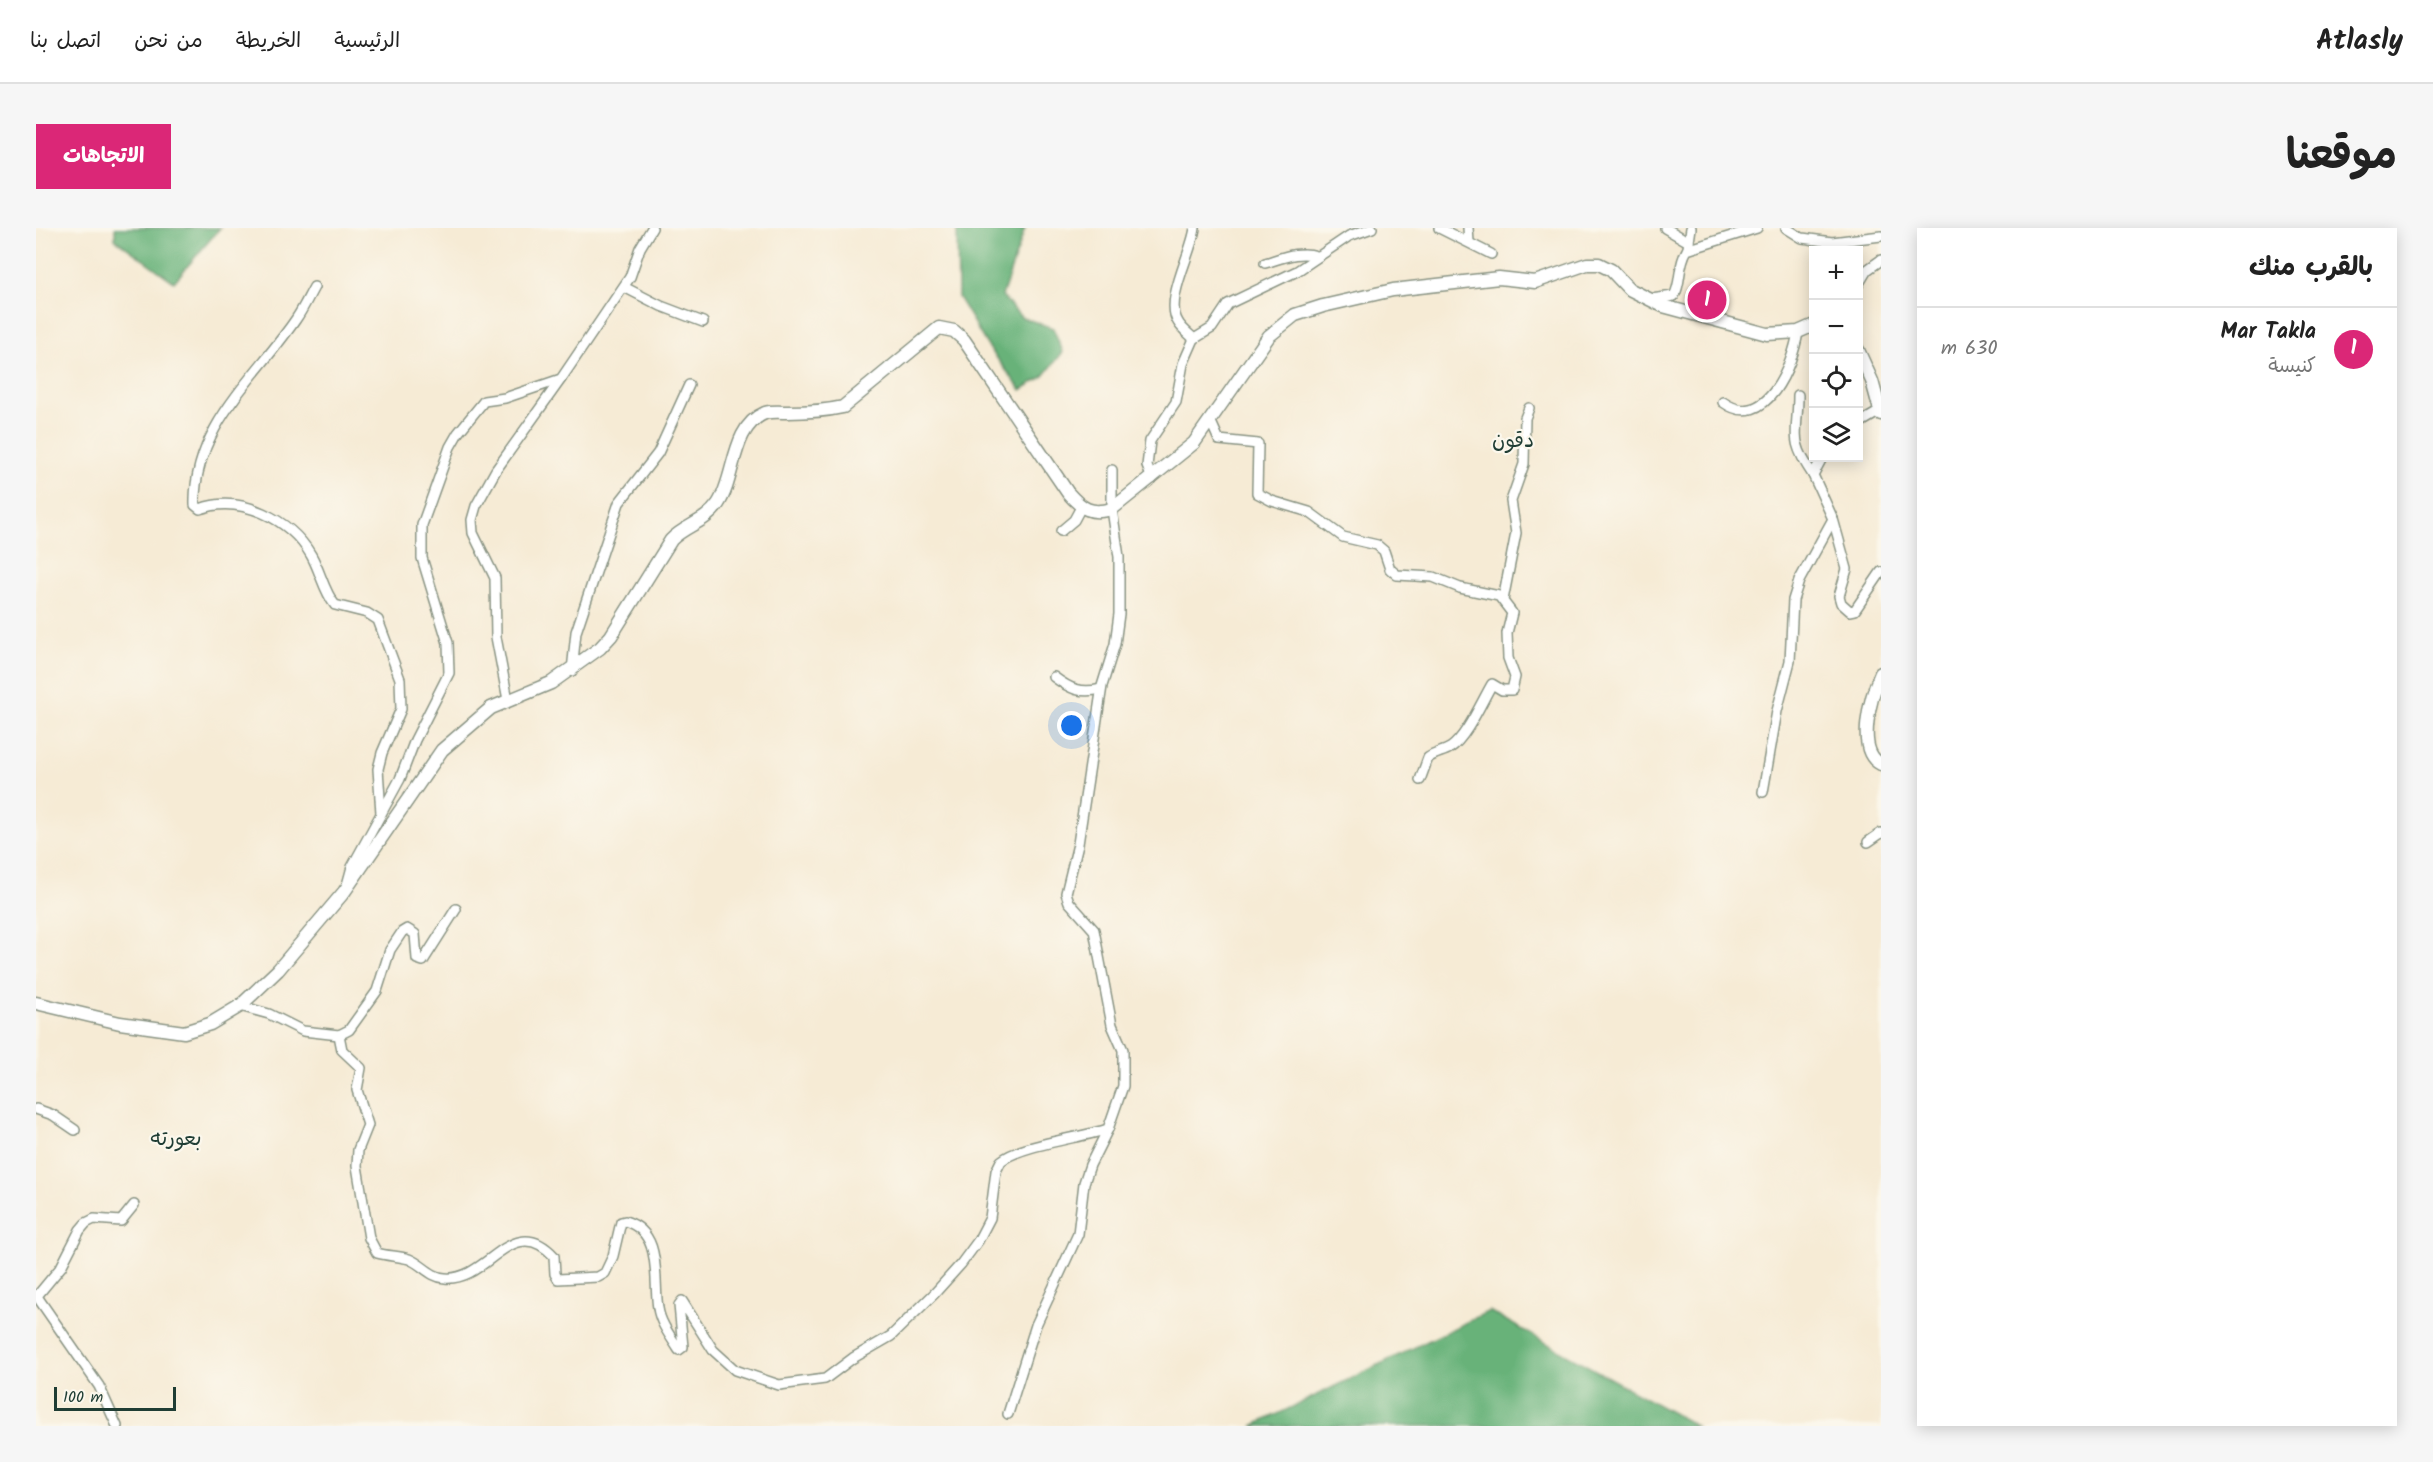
<!DOCTYPE html>
<html lang="ar">
<meta charset="utf-8">
<style>
:root{--surface:#fff;--page:#f6f6f6;--text:#222;--muted:#767676;--line:#e0e0e0;--accent:#db2777}
body{margin:0;font-family:Kalam,"Playpen Sans Arabic",sans-serif;background:var(--page);color:var(--text);direction:rtl}
.controls{position:absolute;right:18px;top:18px;display:grid;overflow:hidden;border-radius:0px;box-shadow:0 3px 15px #0003}
.controls button{width:54px;height:54px;display:grid;place-items:center;padding:0;border:0;border-bottom:2px solid var(--line);background:var(--surface);color:var(--text);font:30px sans-serif}
.scale{position:absolute;left:18px;bottom:15px;width:122px;box-sizing:border-box;padding-left:6px;border:3px solid #1f3d34;border-top:0;font-size:16px;line-height:21px;white-space:nowrap;color:#1f3d34;-webkit-text-stroke:4px #fbf7ec;paint-order:stroke}
.you{position:absolute;left:1036px;top:498px;width:21px;height:21px;margin:-15px;border:4px solid #fff;border-radius:50%;background:#1a73e8;box-shadow:0 0 0 9px #1a73e833}
.badge{display:grid;place-items:center;width:39px;height:39px;border-radius:50%;background:var(--accent);color:#fff;font-size:20px;font-weight:700}
.pin{position:absolute;translate:-50% -50%;border:3px solid #fff;box-shadow:0 2px 6px #0006}
.list{margin:0;padding:0;list-style:none}
h2{display:flex;justify-content:space-between;align-items:center;height:78px;margin:0;padding:0 24px;font-size:26px}
h2 small{font-size:20px;font-weight:400;color:var(--muted)}
.list li{display:grid;grid-template-columns:39px 1fr auto;gap:18px;align-items:center;box-sizing:border-box;height:84px;padding:0 24px;border-top:2px solid var(--line)}
.list b{display:block;font-size:22px;white-space:nowrap}
.list p{margin:0;font-size:20px;white-space:nowrap;color:var(--muted)}
.list em{font-size:20px;font-style:normal;color:var(--muted)}
.icon{flex:none;width:33px;height:33px;fill:none;stroke:currentColor;stroke-width:2;stroke-linecap:round;stroke-linejoin:round}
.map{position:relative;flex:none;width:1845px;height:1198px;overflow:hidden;direction:ltr;border-radius:0px}
header{display:flex;align-items:center;gap:36px;box-sizing:border-box;height:84px;padding:0 30px;background:var(--surface);border-bottom:2px solid var(--line)}
header strong{font-size:28px}
nav{display:flex;gap:33px;margin-inline-start:auto;font-size:21px}
.intro{display:flex;align-items:center;justify-content:space-between;box-sizing:border-box;height:144px;padding:0 36px}
h1{margin:0;font-size:42px}
.button{padding:15px 27px;border-radius:0px;background:var(--accent);color:#fff;font-size:21px;font-weight:700}
main{display:flex;gap:36px;padding:0 36px}
aside{flex:1;background:var(--surface);border-radius:0px;box-shadow:0 3px 15px #0003}
.map>svg:first-child{display:block}
.forest{fill:#68b279;stroke:#447856;stroke-width:1.5}
.lines{fill:none;stroke-linecap:round;stroke-linejoin:round}
.street-casing{stroke:#8a9484;stroke-width:12}
.secondary-casing{stroke:#8a9484;stroke-width:15}
.street{stroke:#fff;stroke-width:9}
.secondary{stroke:#fff;stroke-width:12}
.labels{text-anchor:middle;dominant-baseline:central;stroke-width:4.5;stroke-linejoin:round;paint-order:stroke}
.quarter-label{font-size:21px;fill:#1f3d34;stroke:#fbf7ec}
</style>
<header>
<strong>Atlasly</strong>
<nav><a>الرئيسية</a><a>الخريطة</a><a>من نحن</a><a>اتصل بنا</a></nav>
</header>
<div class="intro"><h1>موقعنا</h1><a class="button">الاتجاهات</a></div>
<main>
<aside>
<h2>بالقرب منك<small></small></h2>
<ul class="list">
<li><span class="badge">1</span><div><b>Mar Takla</b><p>كنيسة</p></div><em>630 m</em></li>
</ul>
</aside>
<div class="map">
<svg width="1845" height="1198" viewBox="0 0 1845 1198">
<rect width="100%" height="100%" fill="#fbf7ec"/>
<filter id="ink" filterUnits="userSpaceOnUse"><feTurbulence type="fractalNoise" baseFrequency=".0167" numOctaves="2"/><feDisplacementMap in="SourceGraphic" scale="12" xChannelSelector="R" yChannelSelector="G"/><feConvolveMatrix kernelMatrix="1 2 1 2 8 2 1 2 1" color-interpolation-filters="sRGB"/></filter>
<filter id="wash" filterUnits="userSpaceOnUse"><feTurbulence type="fractalNoise" baseFrequency=".008" numOctaves="4" result="noise"/><feDisplacementMap in="SourceGraphic" scale="24" xChannelSelector="R" yChannelSelector="G"/><feGaussianBlur stdDeviation="1.35" result="paint"/><feColorMatrix in="noise" values="0 0 0 0 0 0 0 0 0 0 0 0 0 0 0 0 0 1.4 0 .05"/><feComposite in="paint" operator="in"/></filter>
<g filter="url(#wash)">
<rect width="100%" height="100%" fill="#f6ebd5"/>
<g class="forest">
<path d="M79 0H184L138 54 79 11Z"/>
<path d="M921 0H989L966 68 985 89 1017 100 1027 124 1008 148 985 162 951 117 922 69Z"/>
<path d="M1453 1083 1660 1198H1217Z"/>
</g>
</g>
<g filter="url(#ink)">
<g class="lines">
<g class="street-casing">
<g id="street">
<path d="M1403 0 1455 26"/>
<path d="M1432 0 1433 14"/>
<path d="M1629 0 1653 14"/>
<path d="M1750 0 1766 10 1796 14 1845 8"/>
<path d="M1652 20 1655 0"/>
<path d="M1229 35C1246 30 1263 22 1281 28"/>
<path d="M1822 57 1831 42 1845 32"/>
<path d="M278 59C272 70 267 81 260 91 220 150 157 199 159 277L164 281C204 266 254 291 275 327 284 342 288 364 299 377L331 385 342 392 364 451 365 481 346 525 342 541 345 585"/>
<path d="M588 59 625 78 667 94"/>
<path d="M1615 71 1638 68C1646 54 1641 39 1651 22L1721 0"/>
<path d="M1158 111C1153 106 1145 100 1142 94 1128 72 1156 25 1159 0"/>
<path d="M1762 167C1762 207 1752 210 1777 247"/>
<path d="M1687 174C1730 205 1757 136 1762 104"/>
<path d="M1175 194 1183 212 1222 216 1221 265 1236 273 1273 284 1307 309 1341 317 1348 323 1354 341 1361 347 1397 349 1424 360 1463 368 1476 385 1471 405 1472 430 1479 449 1476 462H1466L1456 456C1446 473 1430 510 1414 520 1407 524 1399 525 1392 530L1384 552"/>
<path d="M1822 196 1844 183"/>
<path d="M1116 251 1111 238 1114 213 1140 174 1147 136 1158 111 1176 100 1192 76 1261 43 1313 8 1336 0"/>
<path d="M1797 291 1811 341 1803 368 1805 375 1814 383 1819 382 1845 344"/>
<path d="M1025 303 1038 292 1045 279"/>
<path d="M1467 372 1480 305 1475 273 1488 236 1489 190 1493 180"/>
<path d="M536 443 540 404 583 275 622 225 653 157"/>
<path d="M1018 449C1034 461 1045 466 1065 461"/>
<path d="M472 472 460 409 459 350 437 305 436 292 440 278 460 242 525 151"/>
<path d="M1727 564 1741 483 1754 433 1757 372 1763 353 1797 291 1777 247 1786 230"/>
<path d="M1832 614 1845 605"/>
<path d="M311 657 316 639 364 551 379 512 413 445 412 415 386 330V297L414 219 422 205 448 173 469 170 525 151 594 49 604 20 616 0"/>
<path d="M204 778 233 786 267 803 303 807 313 802 341 763 354 722 366 704 371 701 379 706 381 731 387 733 420 681"/>
<path d="M303 807 306 822 325 840 321 862 332 897 322 922 321 938 333 1010 341 1025C351 1028 363 1028 373 1031 386 1036 394 1049 409 1050 452 1054 476 983 518 1028L519 1046 522 1051 562 1049 569 1045 577 1028 585 994 589 993C628 1005 617 1051 622 1080 624 1095 635 1109 643 1122L647 1119 643 1077 646 1073 677 1122 699 1142 743 1157 789 1151 817 1130 855 1108 898 1066 925 1036 942 1013 954 990 960 943 965 933C984 917 1044 910 1072 901L1087 858V822L1076 797 1058 702 1033 674 1030 665 1042 616 1066 458 1079 416 1083 386V329L1076 281V242"/>
<path d="M0 881 17 887 39 902"/>
<path d="M0 1067 63 1158 81 1198"/>
<path d="M1 1068 25 1039 44 1002 50 995 58 991 85 993 98 977"/>
<path d="M972 1186 1000 1097 1042 1006 1048 955 1054 937 1072 901"/>
</g>
</g>
<g class="secondary-casing">
<g id="secondary">
<path d="M1822 122 1836 153 1845 186"/>
<path d="M1845 445C1836 465 1818 523 1845 536"/>
<path d="M0 775 84 795 148 804 174 796 204 778 242 742 308 664 406 522 455 480 515 455 564 420 575 408 635 312C649 297 669 295 682 276 700 249 695 199 729 185 736 183 745 184 752 184 771 184 789 183 807 179L903 100 918 103 928 112 1032 265C1046 281 1055 287 1076 281L1158 215 1233 108 1259 87 1287 78 1357 62 1463 50 1499 54 1551 36H1563L1575 42 1593 61 1627 78 1731 106 1762 104 1778 97"/>
</g>
</g>
<use href="#street" class="street"/>
<use href="#secondary" class="secondary"/>
</g>
</g>
<g class="labels">
<g class="quarter-label">
<text x="1477" y="213">دقون</text>
<text x="140" y="911">بعورته</text>
</g>
</g>
</svg>
<div class="controls">
<button>+</button>
<button>−</button>
<button><svg class="icon" aria-label="locate" viewBox="0 0 24 24"><circle cx="12" cy="12" r="6"/><path d="M12 2v4M12 18v4M2 12h4M18 12h4"/></svg></button>
<button><svg class="icon" aria-label="layers" viewBox="0 0 24 24"><path d="M12 4l9 5-9 5-9-5zM3 14l9 5 9-5"/></svg></button>
</div>
<div class="scale">100 m</div>
<div class="you"></div>
<div class="pin badge" style="left:1671px;top:72px">1</div>
</div>
</main>
